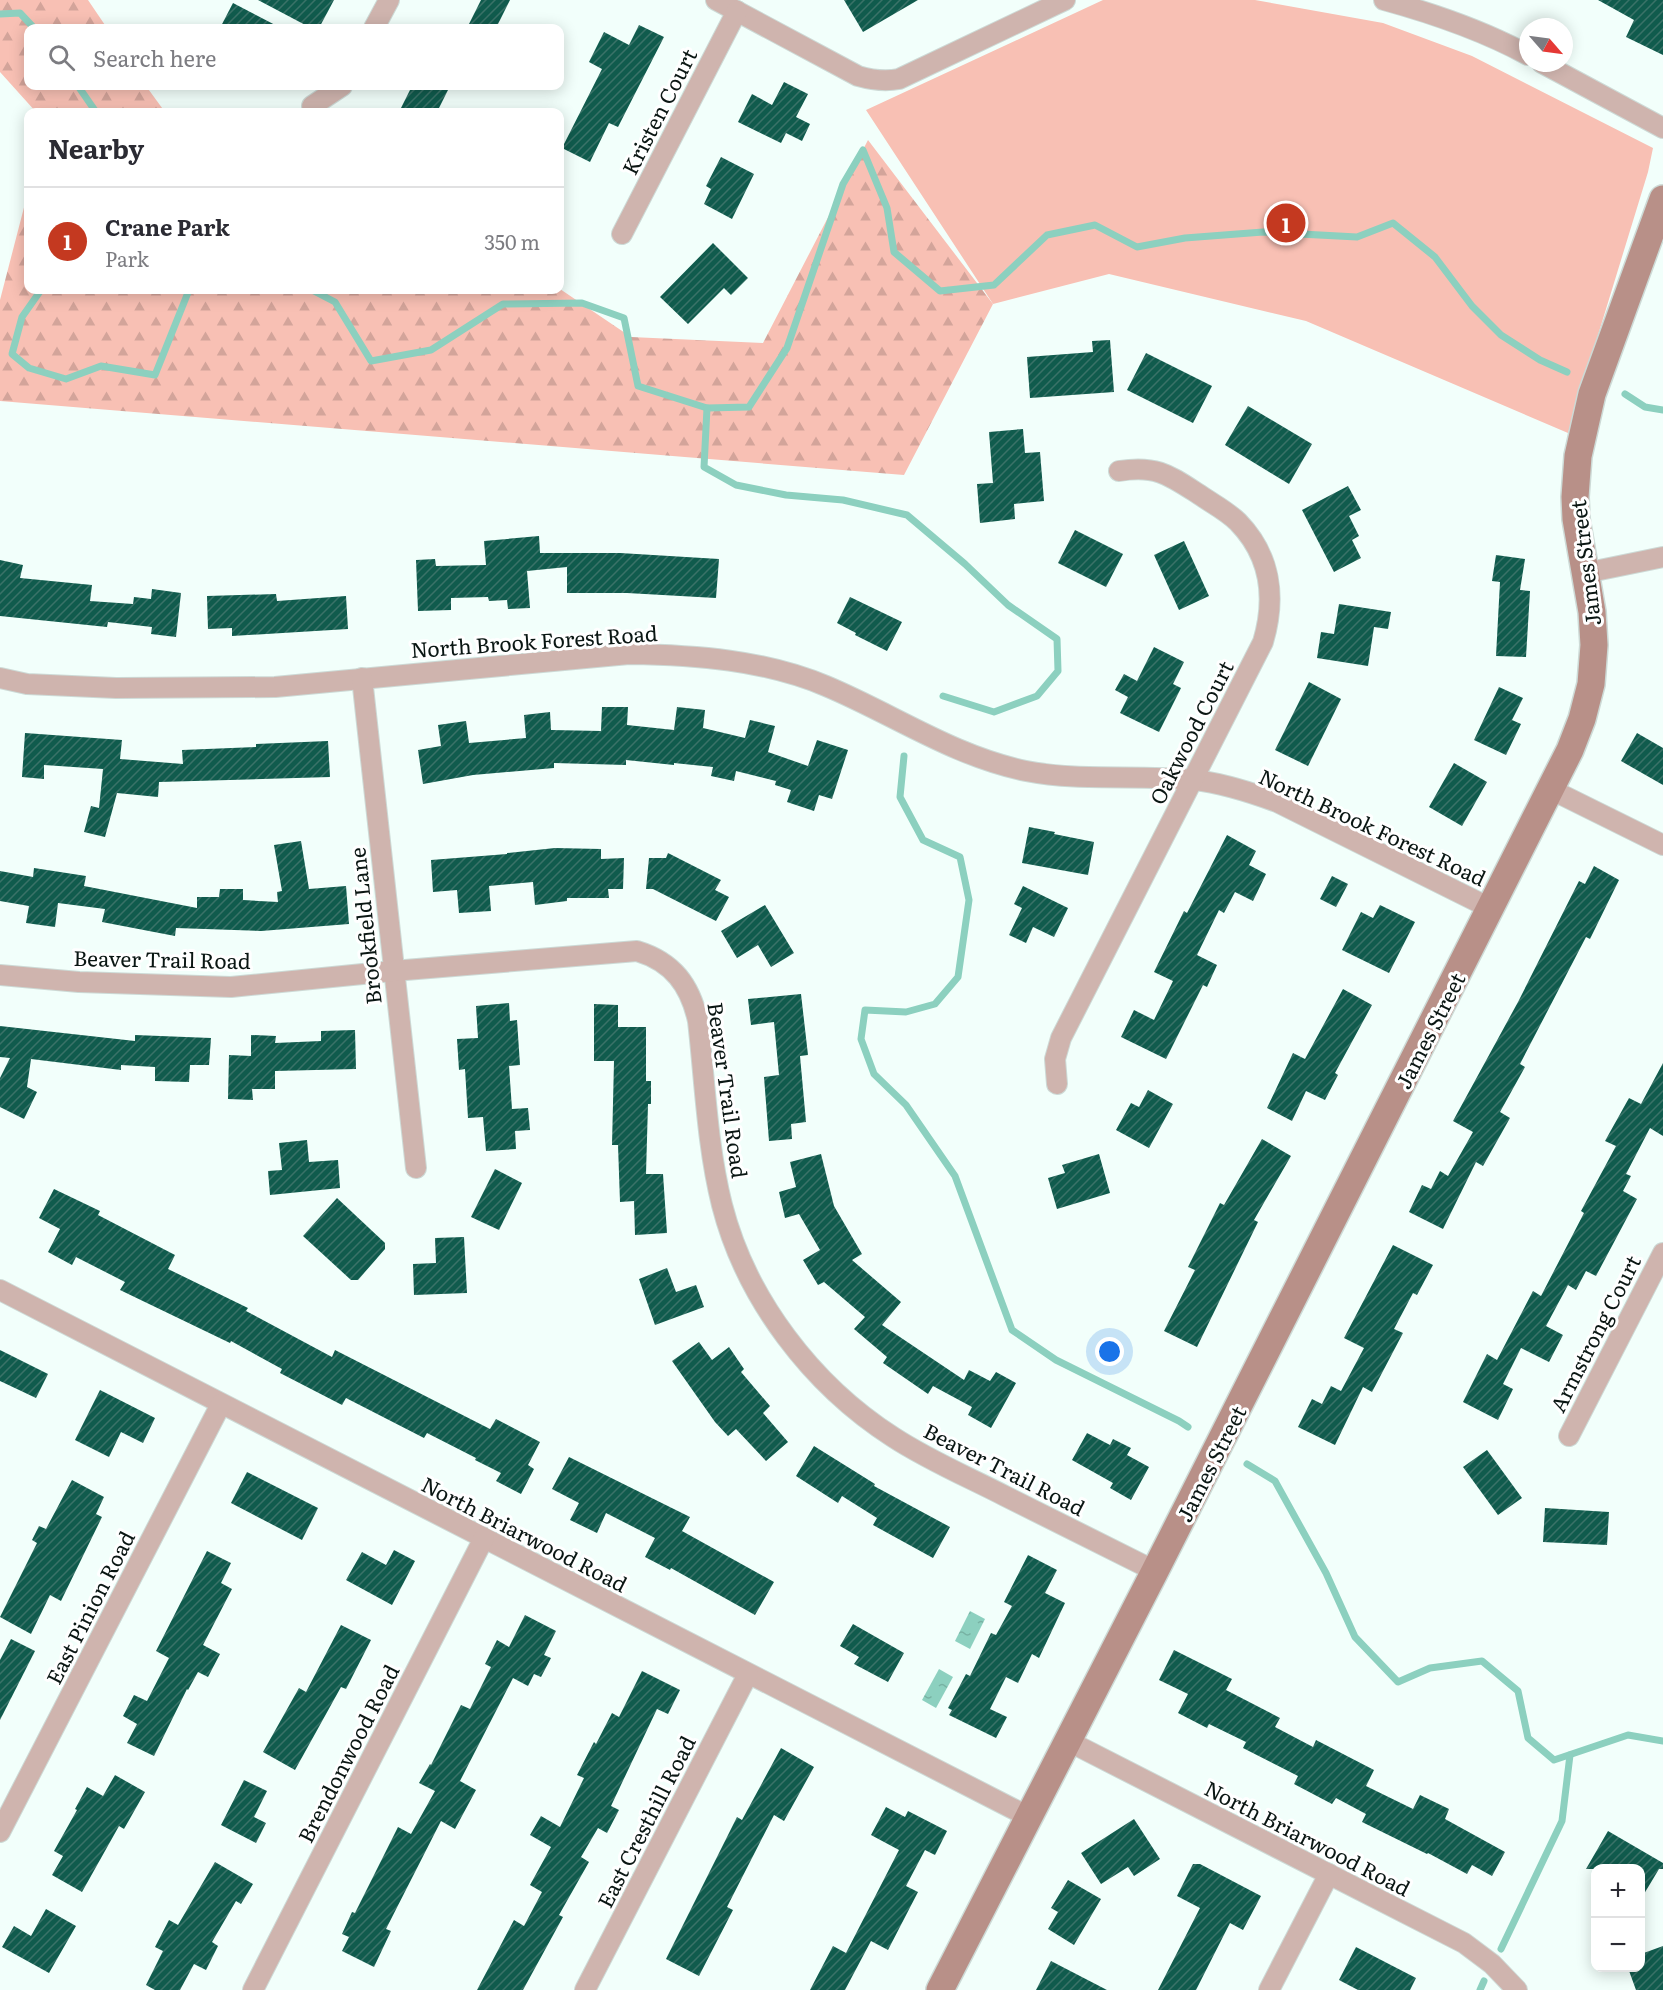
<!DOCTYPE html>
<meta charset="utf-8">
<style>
:root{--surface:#fff;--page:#f2f2f3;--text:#2b2b33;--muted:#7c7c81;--line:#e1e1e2;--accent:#c43920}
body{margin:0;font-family:Literata,serif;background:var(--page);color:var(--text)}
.controls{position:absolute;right:18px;bottom:18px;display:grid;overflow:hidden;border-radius:12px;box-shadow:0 3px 15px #0003}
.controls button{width:54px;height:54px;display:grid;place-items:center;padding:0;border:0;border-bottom:2px solid var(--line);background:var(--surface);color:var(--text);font:30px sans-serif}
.compass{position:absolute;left:1519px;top:18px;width:54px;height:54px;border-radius:50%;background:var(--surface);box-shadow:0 3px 15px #0003;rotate:118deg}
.you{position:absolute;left:1110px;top:1352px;width:21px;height:21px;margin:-15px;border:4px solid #fff;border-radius:50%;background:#1a73e8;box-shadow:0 0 0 9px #1a73e833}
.badge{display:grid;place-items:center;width:39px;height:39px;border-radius:50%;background:var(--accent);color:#fff;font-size:20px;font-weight:700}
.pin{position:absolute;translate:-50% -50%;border:3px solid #fff;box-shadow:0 2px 6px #0006}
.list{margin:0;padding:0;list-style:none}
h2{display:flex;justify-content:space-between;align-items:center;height:78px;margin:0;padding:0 24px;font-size:26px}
h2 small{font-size:20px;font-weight:400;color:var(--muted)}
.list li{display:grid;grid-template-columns:39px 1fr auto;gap:18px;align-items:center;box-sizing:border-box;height:108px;padding:0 24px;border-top:2px solid var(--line)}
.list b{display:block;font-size:22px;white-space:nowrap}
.list p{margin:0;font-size:20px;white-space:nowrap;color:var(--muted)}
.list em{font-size:20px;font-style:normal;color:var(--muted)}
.icon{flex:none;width:33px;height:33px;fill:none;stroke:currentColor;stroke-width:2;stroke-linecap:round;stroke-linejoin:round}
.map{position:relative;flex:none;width:1663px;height:1990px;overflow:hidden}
.search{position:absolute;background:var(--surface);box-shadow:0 3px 15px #0003;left:24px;top:24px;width:540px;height:66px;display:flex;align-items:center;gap:15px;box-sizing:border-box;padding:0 21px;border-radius:12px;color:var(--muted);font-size:22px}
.panel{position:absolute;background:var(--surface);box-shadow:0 3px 15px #0003;left:24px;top:108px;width:540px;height:186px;border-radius:12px}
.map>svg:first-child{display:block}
.forest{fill:url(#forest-firs)}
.park{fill:#f8c0b4}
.water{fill:url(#water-ripples)}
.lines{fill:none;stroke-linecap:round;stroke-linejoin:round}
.stream{stroke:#8cd0bf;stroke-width:7}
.building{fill:url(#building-hatch)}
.street-casing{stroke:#cddad6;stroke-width:22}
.secondary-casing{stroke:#cddad6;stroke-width:30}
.street{stroke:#cfb4ae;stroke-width:20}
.secondary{stroke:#b89088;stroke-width:27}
.labels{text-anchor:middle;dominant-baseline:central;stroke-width:6;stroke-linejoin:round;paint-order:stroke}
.street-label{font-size:21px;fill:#0a1613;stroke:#fff}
</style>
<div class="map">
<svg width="1663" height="1990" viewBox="0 0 1663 1990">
<defs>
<pattern id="forest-firs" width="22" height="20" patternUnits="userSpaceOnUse" patternTransform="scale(1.5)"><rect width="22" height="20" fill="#f8c0b4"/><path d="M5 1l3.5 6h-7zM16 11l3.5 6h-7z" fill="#d3a49a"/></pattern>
<pattern id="water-ripples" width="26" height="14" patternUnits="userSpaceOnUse" patternTransform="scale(1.5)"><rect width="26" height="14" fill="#8cd0bf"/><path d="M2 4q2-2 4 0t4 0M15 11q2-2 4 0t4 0" fill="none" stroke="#77b2a3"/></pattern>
<pattern id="building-hatch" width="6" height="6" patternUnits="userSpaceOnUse" patternTransform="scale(1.5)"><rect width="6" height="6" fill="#105b4d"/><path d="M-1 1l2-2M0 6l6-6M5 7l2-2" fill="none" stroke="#3a7268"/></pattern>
</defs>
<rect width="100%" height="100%" fill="#f2fffb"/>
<g class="forest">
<path d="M0 0H88L107 28H28V86H146L165 112H36L0 72Z"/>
<path d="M868 140 993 304 904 475 0 401V300L28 192V290L560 289 631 337 763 343Z"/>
</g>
<path class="park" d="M1103 0H1255L1383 23 1472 56 1653 148 1648 172 1568 433 1306 321 1109 274 993 304 866 110Z"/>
<g class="water">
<path d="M970 1611 985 1619 970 1649 955 1641Z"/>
<path d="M939 1669 953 1677 936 1708 922 1700Z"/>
</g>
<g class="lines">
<g class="stream">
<path d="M0 14 20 13 34 28"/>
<path d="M78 86 96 112"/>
<path d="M41 290 22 317 12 354 29 368 66 379 101 366 155 375 189 290"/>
<path d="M312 290 335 302 371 361 431 350 503 304 582 303 624 318 638 386 707 408 749 407 787 348 843 184 863 150 887 208 894 252 940 291 994 285 1047 235 1095 225 1137 247 1185 238 1263 232 1357 237 1393 223 1435 257 1472 306 1501 335 1540 360 1567 372"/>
<path d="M1625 394 1645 407 1663 410"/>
<path d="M707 408 704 467 736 485 786 495 843 500 907 515 965 564 1008 605 1057 639 1058 671 1037 696 994 712 943 696"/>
<path d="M904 756 900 797 923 840 960 857 969 900 958 977 935 1004 906 1012 865 1010 861 1039 874 1074 906 1105 955 1176 1012 1330 1056 1360 1179 1421 1188 1427"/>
<path d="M1247 1464 1275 1481 1326 1573 1355 1637 1398 1682 1430 1668 1482 1661 1518 1691 1528 1738 1554 1760 1628 1735 1663 1741"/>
<path d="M1501 1949 1562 1821 1570 1755"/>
<path d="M1480 1990 1484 1981"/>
</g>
</g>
<g class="building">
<path d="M258 0H334L319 28H311Z"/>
<path d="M481 0H510L496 28H467Z"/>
<path d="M844 0H918L863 32Z"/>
<path d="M1598 0H1663V55L1626 37 1634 20Z"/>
<path d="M233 3 281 28H220Z"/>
<path d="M639 25 664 37 618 127 609 123 590 162 562 148 602 69 589 62 604 32 629 45Z"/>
<path d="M784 82 808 94 796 117 810 124 802 141 786 133 781 143 738 122 752 94 772 105Z"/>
<path d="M412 86H450L437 112H399Z"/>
<path d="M721 157 754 174 732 219 704 204 711 189 706 186Z"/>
<path d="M713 243 748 278 731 295 724 288 688 324 660 297Z"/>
<path d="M1110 340 1114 392 1030 398 1027 357 1093 352 1092 341Z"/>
<path d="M1146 353 1212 386 1193 423 1127 390Z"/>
<path d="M1248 406 1312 444 1289 484 1225 445Z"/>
<path d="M1023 429 1025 453 1040 452 1044 501 1014 504 1015 519 980 523 977 484 993 483 989 432Z"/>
<path d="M1348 486 1361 510 1349 516 1359 536 1352 540 1361 558 1334 572 1302 510Z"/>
<path d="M1075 530 1123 554 1106 587 1058 563Z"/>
<path d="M539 536 540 553H620L719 559 716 598 627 593H567V567L527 571 530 608 508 609 507 600 489 601 488 597 451 598V610L418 611 416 560 435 559 436 566 486 565 484 541Z"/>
<path d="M1184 541 1209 596 1179 610 1154 555Z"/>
<path d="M1496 555 1525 559 1520 590 1530 591 1526 657 1496 656 1500 582 1492 581Z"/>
<path d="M0 560 23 565 20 578 92 585 90 601 133 604 134 597 151 599 152 589 181 593 176 637 151 634 152 627 108 622 107 627 0 616Z"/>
<path d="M276 594 277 601 346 596 348 629 232 636V628L208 629 207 596Z"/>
<path d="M850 597 902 622 887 651 855 635 856 633 837 623Z"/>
<path d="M1339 604 1391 612 1388 629 1374 627 1368 666 1317 658 1321 632 1334 634Z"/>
<path d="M1154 647 1184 662 1173 684 1181 688 1159 732 1120 713 1128 697 1115 690 1124 674 1137 681Z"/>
<path d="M1309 682 1341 699 1308 766 1275 750Z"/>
<path d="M1499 687 1523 698 1512 720 1521 724 1506 755 1474 740Z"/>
<path d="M602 707H628L627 725 674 730 677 707 705 710 703 728 745 738 750 720 775 726 768 752 808 766 817 740 848 750 832 799 819 795 814 811 787 802 791 790 775 785 776 781 736 771 734 781 711 776 713 767 674 763V765L626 760V765L554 763V768L473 775 423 784 418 750 441 746 438 725 466 721 469 743 526 738 524 715 550 712 551 730 601 731Z"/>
<path d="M25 733 122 740 120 759 183 764 182 750 256 747V744L328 741 330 777 159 782 158 797 117 793 105 837 84 832 91 806 99 808 103 769 44 765V779L22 777Z"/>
<path d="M1637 733 1663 748V785L1621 761Z"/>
<path d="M1454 763 1487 782 1462 826 1429 807Z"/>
<path d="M1029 827 1055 832 1054 834 1094 842 1088 875 1022 863Z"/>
<path d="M1227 835 1256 851 1249 865 1266 874 1253 901 1235 892 1224 913 1219 910 1197 955 1217 965 1207 987 1203 985 1166 1059 1121 1037 1134 1010 1154 1020 1173 981 1154 972 1184 911 1187 913Z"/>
<path d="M301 841 309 889 346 886 349 924 261 931 176 928 175 936 102 922 105 909 58 903 55 927 26 923 29 906 0 901V871L33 877 34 868 86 876 84 886 197 908V897H219L220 889H243V900L278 902 277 892 282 891 274 845Z"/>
<path d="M555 848 601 849V859L624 858 623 889H608L609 898H567V901L535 905 533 882 489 886 491 911 459 913 457 890 433 892 431 860 507 854V853Z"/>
<path d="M668 853 721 880 715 890 729 897 716 921 653 889H646L649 858H666Z"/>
<path d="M1594 866 1619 880 1590 939 1586 937 1520 1064 1525 1067 1500 1112 1510 1118 1483 1166 1476 1162 1443 1229 1409 1212 1422 1185 1431 1189 1440 1171 1448 1176 1473 1132 1453 1121 1518 1002 1579 881 1585 884Z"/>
<path d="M1332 876 1348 884 1336 907 1320 899Z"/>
<path d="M1023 886 1068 908 1054 937 1033 927 1026 943 1009 935 1022 908 1014 904Z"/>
<path d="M765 905 794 953 771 967 758 945 737 958 721 931Z"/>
<path d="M1380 905 1415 922 1389 973 1342 950 1361 912 1373 918Z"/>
<path d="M1343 989 1372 1005 1335 1073 1338 1075 1325 1100 1306 1091 1292 1121 1267 1108 1293 1053 1305 1059Z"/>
<path d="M801 994 808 1055 800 1056 806 1122 791 1124 792 1139 769 1141 764 1077 779 1075 774 1022 751 1025 748 999Z"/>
<path d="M509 1003 510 1021 517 1020 520 1065 509 1066 512 1109 528 1108 530 1130 515 1131 516 1149 486 1151 483 1117 468 1118 465 1069 459 1070 457 1039 478 1038 476 1006Z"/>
<path d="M594 1004 618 1005V1027H646V1081H651V1104H648L646 1174H663L667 1233 635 1235 634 1201 620 1202 618 1145H612L614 1061H594Z"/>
<path d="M0 1026 135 1041V1035L211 1038 209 1065H190L189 1082 155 1081V1067L121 1065V1070L31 1059 27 1087 37 1092 24 1119 0 1107V1078L10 1058 0 1057Z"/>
<path d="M355 1030 356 1069 275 1071V1089H252L253 1100 228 1099 229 1055 251 1056V1035L276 1036 275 1043 321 1041V1031Z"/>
<path d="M1663 1063V1136L1650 1128 1626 1174 1631 1176 1623 1191 1637 1199 1596 1276 1586 1271 1576 1290 1568 1285 1546 1326 1563 1335 1549 1362 1521 1348 1503 1384 1513 1389 1498 1420 1463 1402 1487 1354 1497 1360 1533 1291 1541 1296 1584 1213 1581 1211 1616 1146 1605 1141 1629 1098 1641 1104Z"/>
<path d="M1148 1090 1173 1104 1149 1148 1116 1130 1131 1103 1139 1107Z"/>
<path d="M1262 1139 1291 1156 1254 1220 1258 1222 1197 1347 1164 1331 1195 1270 1188 1267 1220 1203 1224 1205Z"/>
<path d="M307 1140 309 1162 338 1160 340 1188 270 1195 268 1171 282 1170 279 1143Z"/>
<path d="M821 1154 834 1206 862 1254 852 1260 901 1302 882 1325 964 1380 969 1370 990 1381 996 1372 1016 1383 991 1428 968 1415 972 1407 933 1386 928 1394 883 1363 887 1357 854 1329 865 1317 824 1282 818 1285 803 1260 820 1250 799 1214 785 1218 779 1192 796 1187 790 1162Z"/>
<path d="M1099 1154 1110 1193 1057 1209 1048 1178 1065 1173 1062 1165Z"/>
<path d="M495 1169 522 1183 499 1230 471 1217Z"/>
<path d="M54 1189 100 1211 98 1215 175 1255 168 1269 248 1308 246 1311 332 1357 335 1350 490 1429 496 1419 540 1442 528 1465 534 1469 521 1494 496 1481 501 1473 475 1460 476 1458 427 1433 424 1438 346 1398 342 1405 280 1373 282 1369 231 1341 230 1343 120 1290 125 1282 76 1257 72 1265 48 1252 60 1229 39 1218Z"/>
<path d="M337 1198 385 1243V1249L358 1280H351L303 1236Z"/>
<path d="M464 1237 467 1293 414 1295 413 1264 436 1263 435 1238Z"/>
<path d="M1393 1245 1433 1265 1417 1295 1413 1293 1394 1329 1403 1333 1372 1392 1363 1387 1335 1445 1298 1427 1312 1399 1322 1404 1331 1386 1341 1391 1364 1348 1344 1338Z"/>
<path d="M667 1268 676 1292 696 1285 704 1307 655 1325 639 1279Z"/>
<path d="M699 1342 712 1360 729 1347 744 1369 741 1372 770 1406 763 1413 788 1442 766 1461 736 1429 728 1436 715 1422 672 1361Z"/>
<path d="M0 1350 48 1374 36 1398 0 1381Z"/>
<path d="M100 1390 155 1418 143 1443 121 1432 109 1457 75 1440Z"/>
<path d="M1087 1433 1110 1445 1113 1439 1131 1448 1127 1455 1149 1467 1131 1500 1110 1488 1113 1483 1072 1460Z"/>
<path d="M814 1446 875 1484 874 1486 950 1527 933 1558 873 1525 877 1518 842 1496 838 1503 796 1476Z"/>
<path d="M1487 1450 1522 1498 1498 1515 1463 1467Z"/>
<path d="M569 1457 690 1517 682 1531 774 1582 755 1615 671 1568 670 1570 645 1557 655 1538 606 1513 597 1533 570 1520 579 1503 552 1489Z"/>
<path d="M247 1472 318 1508 302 1540 231 1503Z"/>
<path d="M72 1480 104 1497 96 1514 102 1517 61 1601 50 1595 31 1634 0 1617 37 1543 32 1540 39 1526 46 1529Z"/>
<path d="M1545 1508 1609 1512 1607 1545 1543 1542Z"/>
<path d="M394 1550 415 1561 392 1605 346 1580 362 1552 386 1565Z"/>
<path d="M207 1551 231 1563 221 1583 232 1589 203 1645 220 1654 208 1677 198 1672 188 1690 187 1689 154 1756 127 1743 137 1724 123 1716 134 1695 147 1701 169 1658 156 1651Z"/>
<path d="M1028 1555 1057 1570 1045 1593 1065 1603 1039 1658 1032 1654 1018 1683 1006 1677 990 1709 1007 1717 996 1738 949 1715 952 1710 948 1708 966 1674 970 1676 991 1633 996 1635 1012 1606 1004 1602Z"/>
<path d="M525 1615 556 1631 544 1655 551 1658 541 1677 534 1674 528 1686 513 1678 460 1781 476 1790 455 1829 441 1821 386 1929 391 1931 374 1967 342 1951 349 1937 342 1934 352 1912 355 1913 398 1827 411 1834 435 1791 419 1783 430 1764 431 1765 461 1705 470 1709 491 1667 485 1664 497 1640 509 1647Z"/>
<path d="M853 1624 904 1653 888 1682 854 1664 859 1657 840 1646Z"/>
<path d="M341 1625 371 1640 346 1689 341 1687 295 1770 263 1752 299 1688 306 1692Z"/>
<path d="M11 1639 35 1651 0 1720V1660Z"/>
<path d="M1174 1650 1232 1679 1226 1690 1280 1718 1275 1727 1313 1747 1316 1740 1374 1770 1366 1786 1413 1809 1420 1795 1449 1809 1445 1819 1505 1852 1492 1876 1472 1865 1467 1874 1428 1853 1427 1854 1362 1822 1366 1814 1336 1798 1332 1804 1294 1784 1298 1776 1243 1748 1246 1742 1209 1724 1207 1728 1178 1713 1188 1694 1159 1680Z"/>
<path d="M642 1671 680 1690 668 1714 657 1709 611 1806 619 1810 607 1833 598 1828 581 1857 589 1862 559 1915 563 1917 523 1990H477L514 1920 524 1926 542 1892 530 1885 551 1847 530 1835 541 1816 560 1827 584 1778 577 1775 594 1742 596 1744 612 1713 619 1717Z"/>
<path d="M781 1748 814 1767 784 1821 774 1815 727 1907 733 1910 699 1976 666 1959 737 1817 742 1820Z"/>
<path d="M115 1775 145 1792 124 1829 119 1826 82 1892 52 1875 63 1856 54 1851 77 1810 75 1809 87 1787 103 1796Z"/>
<path d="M244 1780 267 1791 254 1817 266 1823 256 1843 221 1825Z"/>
<path d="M886 1807 905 1817 908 1811 947 1831 935 1855 925 1850 906 1886 918 1892 888 1950 871 1941 845 1990H810L833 1946 846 1953 899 1850 871 1835Z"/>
<path d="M1134 1819 1160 1859 1134 1876 1128 1867 1101 1884 1081 1853Z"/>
<path d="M1608 1831 1663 1863V1869H1659L1641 1899V1869H1586Z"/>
<path d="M215 1862 253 1884 241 1904 236 1901 212 1942 218 1946 206 1970 194 1964 180 1990H155L146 1985 163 1951 155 1947 169 1920 178 1925Z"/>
<path d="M1193 1864H1200L1261 1896 1243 1930 1230 1923 1196 1990H1158L1200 1908 1177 1896Z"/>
<path d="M1068 1880 1101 1899 1074 1945 1048 1929 1058 1912 1051 1908Z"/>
<path d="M46 1909 76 1926 49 1973 2 1947 14 1926 31 1936Z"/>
<path d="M1663 1946V1990H1636L1628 1968H1641V1954Z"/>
<path d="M1356 1947 1416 1978 1410 1990H1358L1339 1980Z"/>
<path d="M1051 1961 1107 1990H1036Z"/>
</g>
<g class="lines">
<g class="street-casing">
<g id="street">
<path d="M716 0 858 76C872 80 884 82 899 79L1065 0"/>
<path d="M1384 0C1435 14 1482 30 1528 55"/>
<path d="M374 28 389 0"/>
<path d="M1542 63 1663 128"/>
<path d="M312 106 342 86"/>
<path d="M622 234 737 11"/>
<path d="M1585 573 1663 557"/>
<path d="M0 678 27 684 116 688 275 687 629 654C696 655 764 660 826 686 893 714 953 756 1026 771 1082 782 1138 774 1194 780 1222 783 1250 792 1277 802L1490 908"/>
<path d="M362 678 416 1168"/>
<path d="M1550 789 1663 845"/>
<path d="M0 975 79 982 231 987 393 971 637 951C673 962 690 985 698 1021 705 1082 707 1145 722 1205 746 1299 812 1385 893 1437 928 1460 968 1477 1005 1496 1055 1521 1105 1546 1155 1571"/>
<path d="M1057 1084 1055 1059 1061 1038 1263 642C1276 598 1271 556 1238 522 1227 511 1213 504 1200 495 1169 475 1157 465 1119 471"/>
<path d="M0 1290 1029 1817"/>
<path d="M1569 1436 1663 1253"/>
<path d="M1068 1741 1464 1943 1492 1964 1517 1990"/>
<path d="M0 1832 221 1404"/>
<path d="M253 1990 484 1538"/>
<path d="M585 1990 748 1674"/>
<path d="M1269 1990 1329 1874"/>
</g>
</g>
<g class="secondary-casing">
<path id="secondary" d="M940 1990 1155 1571 1570 750 1582 719 1591 684 1594 645 1592 612 1576 519 1575 497 1578 456 1592 394 1663 199"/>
</g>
<use href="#street" class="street"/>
<use href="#secondary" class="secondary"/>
</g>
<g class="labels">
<g class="street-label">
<text transform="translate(658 111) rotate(-63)">Kristen Court</text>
<text transform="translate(1584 563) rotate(-97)">James Street</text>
<text transform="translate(534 640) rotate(-4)">North Brook Forest Road</text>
<text transform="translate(1190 732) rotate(-63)">Oakwood Court</text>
<text transform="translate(1373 826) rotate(25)">North Brook Forest Road</text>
<text transform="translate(364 926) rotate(-96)">Brookfield Lane</text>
<text transform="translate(162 958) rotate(1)">Beaver Trail Road</text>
<text transform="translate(1429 1030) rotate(-63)">James Street</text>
<text transform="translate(729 1090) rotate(82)">Beaver Trail Road</text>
<text transform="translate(1594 1333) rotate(-63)">Armstrong Court</text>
<text transform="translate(1210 1463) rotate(-63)">James Street</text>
<text transform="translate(1005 1468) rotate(27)">Beaver Trail Road</text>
<text transform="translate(525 1533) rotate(27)">North Briarwood Road</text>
<text transform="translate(89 1607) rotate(-63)">East Pinion Road</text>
<text transform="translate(347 1753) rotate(-63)">Brendonwood Road</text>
<text transform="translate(645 1821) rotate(-63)">East Cresthill Road</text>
<text transform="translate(1308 1837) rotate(27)">North Briarwood Road</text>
</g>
</g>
</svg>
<div class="controls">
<button>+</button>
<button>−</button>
</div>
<svg class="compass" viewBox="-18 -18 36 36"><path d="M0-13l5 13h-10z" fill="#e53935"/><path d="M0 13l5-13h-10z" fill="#7c7c81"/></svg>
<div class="you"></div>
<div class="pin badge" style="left:1286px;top:223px">1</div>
<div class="search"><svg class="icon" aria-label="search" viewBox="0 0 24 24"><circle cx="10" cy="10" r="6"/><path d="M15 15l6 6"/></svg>Search here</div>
<section class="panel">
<h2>Nearby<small></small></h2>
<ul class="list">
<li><span class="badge">1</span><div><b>Crane Park</b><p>Park</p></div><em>350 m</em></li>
</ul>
</section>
</div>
